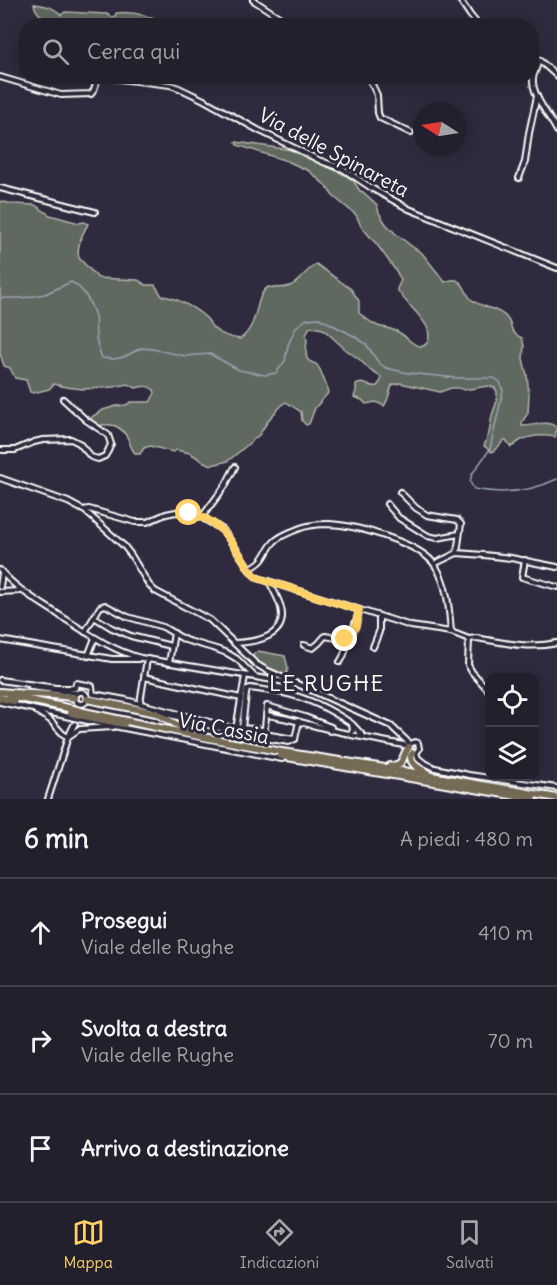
<!DOCTYPE html>
<html lang="it">
<meta charset="utf-8">
<style>
:root{--surface:#23202e;--page:#2f2d3a;--text:#f1f3f6;--muted:#a3a3aa;--line:#403e4a;--accent:#ffd166}
body{margin:0;font-family:Delius,sans-serif;background:var(--page);color:var(--text)}
.controls{position:absolute;right:18px;bottom:18px;display:grid;overflow:hidden;border-radius:12px;box-shadow:0 3px 15px #0003}
.controls button{width:54px;height:54px;display:grid;place-items:center;padding:0;border:0;border-bottom:2px solid var(--line);background:var(--surface);color:var(--text);font:30px sans-serif}
.compass{position:absolute;left:413px;top:102px;width:54px;height:54px;border-radius:50%;background:var(--surface);box-shadow:0 3px 15px #0003;rotate:282deg}
.stop{position:absolute;width:18px;height:18px;margin:-14px;border:4px solid #ffd166;border-radius:50%;background:#fff}
.stop.end{background:#ffd166;border-color:#fff;box-shadow:0 2px 6px #0008}
.list{margin:0;padding:0;list-style:none}
h2{display:flex;justify-content:space-between;align-items:center;height:78px;margin:0;padding:0 24px;font-size:26px}
h2 small{font-size:20px;font-weight:400;color:var(--muted)}
.list li{display:grid;grid-template-columns:39px 1fr auto;gap:18px;align-items:center;box-sizing:border-box;height:108px;padding:0 24px;border-top:2px solid var(--line)}
.list b{display:block;font-size:22px;white-space:nowrap}
.list p{margin:0;font-size:20px;white-space:nowrap;color:var(--muted)}
.list em{font-size:20px;font-style:normal;color:var(--muted)}
.icon{flex:none;width:33px;height:33px;fill:none;stroke:currentColor;stroke-width:2;stroke-linecap:round;stroke-linejoin:round}
.map{position:relative;flex:none;width:557px;height:799px;overflow:hidden}
.search{position:absolute;background:var(--surface);box-shadow:0 3px 15px #0003;left:18px;right:18px;top:18px;height:66px;display:flex;align-items:center;gap:15px;box-sizing:border-box;padding:0 21px;border-radius:24px;color:var(--muted);font-size:22px}
.sheet{height:402px;background:var(--surface)}
nav{display:flex;justify-content:space-around;align-items:center;box-sizing:border-box;height:84px;border-top:2px solid var(--line);background:var(--surface);font-size:16px;color:var(--muted)}
nav a{display:grid;justify-items:center;gap:3px}
nav .on{color:var(--accent)}
.map>svg:first-child{display:block}
.green{fill:#60695e;stroke:#b0b4ae;stroke-width:1.5}
.lines{fill:none;stroke-linecap:round;stroke-linejoin:round}
.stream{stroke:#9aa3b3;stroke-width:1.5}
.minor-casing{stroke:#fff;stroke-width:8}
.highway-casing{stroke:#fff;stroke-width:10}
.minor{stroke:#2f2a3d;stroke-width:4}
.highway{stroke:#756a55;stroke-width:6}
.minor-bridge-casing{stroke:#fff;stroke-width:8;stroke-linecap:butt}
.highway-bridge-casing{stroke:#fff;stroke-width:10;stroke-linecap:butt}
.minor-bridge{stroke:#2f2a3d;stroke-width:4}
.highway-bridge{stroke:#756a55;stroke-width:6}
.route{stroke:#ffd166;stroke-width:8}
.labels{text-anchor:middle;dominant-baseline:central;stroke-width:6;stroke-linejoin:round;paint-order:stroke}
.street-label{font-size:20px;fill:#fff;stroke:#2f2a3d}
.quarter-label{font-size:22px;letter-spacing:1.5px;fill:#fff;stroke:#2f2a3d}
</style>
<div class="map">
<svg width="557" height="799" viewBox="0 0 557 799">
<rect width="100%" height="100%" fill="#2f2a3d"/>
<filter id="ink" filterUnits="userSpaceOnUse"><feTurbulence type="fractalNoise" baseFrequency=".0167" numOctaves="2"/><feDisplacementMap in="SourceGraphic" scale="12" xChannelSelector="R" yChannelSelector="G"/><feConvolveMatrix kernelMatrix="1 2 1 2 8 2 1 2 1" color-interpolation-filters="sRGB"/></filter>
<g filter="url(#ink)">
<g class="green">
<path d="M34 4C45 5 54 7 61 15L65 12 107 14 112 17 115 16 116 13C132 11 148 15 162 23L163 25C157 26 150 26 144 26 135 24 143 24 134 24 113 25 37 33 34 4Z"/>
<path d="M236 142 292 150 345 175 353 180 360 191 363 192 377 205 379 213 386 224 396 234 414 248 422 253 445 282C449 281 454 278 458 281 466 285 465 294 472 300 482 308 497 307 506 317 515 327 507 331 522 338L524 346 523 359 527 375 529 394 528 413 522 422V426C534 427 547 418 557 428L555 437C545 435 534 435 524 439 519 440 516 445 511 447L506 440H504L499 446 492 452 484 446 489 433 492 415 497 401V392L495 388 488 386 464 390 459 388H451L440 392 400 383 392 385 387 401 384 406 376 402 366 404 362 400 354 397 356 391V385C364 380 369 388 377 386L381 381V377L371 371 360 360 345 349 323 329 312 327 309 328 306 335C309 342 303 353 308 360 310 363 314 362 317 365 320 367 327 388 328 393L315 408 309 424 306 425 302 421 301 412 286 402 284 403 270 418 259 435 228 461 212 465 204 462 190 453 176 450 173 452 150 446 144 448 140 454H136C130 449 131 443 127 437 121 425 110 423 98 426L92 423 90 419 93 416 103 410 116 406 126 405 131 402H150L155 393 154 390C148 385 143 386 136 388L128 384 114 387 83 389 66 387 54 384 49 389 33 393 30 392 26 380 15 378 10 368 4 366 0 354V201L12 204 35 205 50 215 79 223 84 222 88 224C82 234 76 247 79 258L98 278 138 280 146 285H155L162 296C176 297 199 310 208 320 210 323 211 326 213 328 220 334 231 338 240 339 260 325 254 296 268 287 299 291 295 279 316 264L351 289 359 301V313C365 318 371 323 378 326 385 328 394 329 400 333 407 337 419 353 427 343 430 339 429 334 428 329 421 313 405 304 397 289L401 280 396 271 378 246 361 226 356 215 333 196 325 185 309 171 287 161 237 145Z"/>
<path d="M258 651 285 656 288 668 286 677 261 665 252 656Z"/>
</g>
<g class="lines">
<path class="stream" d="M0 298H23L45 294 71 282C83 287 91 303 95 316 96 322 95 329 96 335 96 343 99 350 102 358L114 359 124 357 141 348 152 349 185 356 210 354 239 370 265 375 276 373 285 361 288 345 296 327 307 319 319 318 352 335 366 344 379 363 386 368 408 373 457 378H494L500 382 503 391 490 449 472 474 470 482 474 489C503 495 530 492 557 479"/>
<g class="minor-casing">
<g id="minor">
<path d="M253 0 293 26"/>
<path d="M460 0 470 15 479 26"/>
<path d="M532 56 538 60C538 67 534 72 533 78 531 94 550 117 557 131"/>
<path d="M539 60 557 76"/>
<path d="M368 76 377 95 378 113 380 118 411 133"/>
<path d="M0 77 61 95 91 94 94 90 97 80 103 77 170 85 179 88 204 100 258 130 321 161 343 169 373 189 409 209 557 268"/>
<path d="M519 178 525 162 529 133 537 96"/>
<path d="M0 188 95 212"/>
<path d="M0 450H15L34 442 43 440 71 439 79 443 91 457 98 459 105 456 108 451 111 444 108 435 86 420 63 399"/>
<path d="M0 478 68 502 83 510 89 509 135 522H147L166 514 176 512 196 514 223 530 253 574 258 578 411 626 451 632 469 639 477 638C504 643 530 649 557 643"/>
<path d="M400 492 416 508 427 515 457 520 461 524 457 553"/>
<path d="M387 504 399 518 428 536 437 538 459 534"/>
<path d="M84 510 124 546 131 555 149 585 155 591 210 620 256 664 266 670 391 726 410 744 415 742 418 743 419 749 416 753"/>
<path d="M202 517 225 486 235 467"/>
<path d="M525 560 522 577 557 587"/>
<path d="M434 564 457 553 484 555 511 558 557 567"/>
<path d="M249 569C253 567 258 564 261 561 266 556 268 548 274 542 279 536 290 532 298 529 307 525 319 524 329 524 355 525 420 543 435 565 448 585 449 609 451 632"/>
<path d="M0 570C16 589 38 601 59 615 86 632 111 650 141 658L291 683"/>
<path d="M0 587 2 573"/>
<path d="M0 592 20 591"/>
<path d="M94 617 112 628 131 636 171 646"/>
<path d="M85 632 100 607 105 605 128 617 163 627 185 640 216 649 227 653 237 659 256 678"/>
<path d="M469 639 468 665 472 672 490 692"/>
<path d="M0 640 112 659H138"/>
<path d="M235 643C256 642 288 637 281 608 279 599 273 590 269 581"/>
<path d="M304 645 313 648 319 643 325 636 348 640"/>
<path d="M373 647 379 632V616"/>
<path d="M88 656 95 638"/>
<path d="M340 662C346 654 345 648 349 639 353 629 357 621 359 610"/>
<path d="M169 663 174 633"/>
<path d="M144 677 241 698"/>
<path d="M0 680 56 688H75L76 683 92 686 93 694 126 700 236 729 245 676"/>
<path d="M31 687 78 693"/>
<circle cx="81" cy="698" r="6"/>
<path d="M0 702 70 717"/>
<path d="M140 703 147 659"/>
<path d="M36 711 50 720 63 734 68 737"/>
<path d="M155 711 223 729 241 736"/>
<path d="M267 715C295 719 322 729 350 734L353 731 352 724C333 711 310 699 288 694 275 691 262 690 250 688L247 690 246 694 241 736 264 738 267 706 305 717 331 727 330 731"/>
<path d="M83 720 282 759"/>
<path d="M353 725 364 737"/>
<path d="M242 728 265 730"/>
<path d="M264 734 294 739"/>
<path d="M351 735 409 746"/>
<path d="M69 736 79 729 113 727"/>
<path d="M264 738 289 742 295 739"/>
<path d="M295 739 299 721"/>
<path d="M416 753 418 758 423 762 435 768 469 775 557 788"/>
<path d="M48 799 68 737 75 723 77 718"/>
</g>
</g>
<g class="highway-casing">
<g id="highway">
<path d="M0 692C25 695 51 693 75 698"/>
<path d="M9 696 73 709"/>
<path d="M0 698 14 701"/>
<path d="M87 699 156 713 188 731"/>
<path d="M84 712 193 735 282 752 398 770 557 798"/>
<path d="M83 716 124 724"/>
<path d="M413 753 411 756C411 766 420 768 427 773"/>
<path d="M281 756 533 799"/>
<path d="M390 766C406 765 401 757 409 747"/>
</g>
</g>
<use href="#minor" class="minor"/>
<use href="#highway" class="highway"/>
<g class="minor-bridge-casing">
<path id="minor-bridge" d="M70 717 83 720"/>
</g>
<g class="highway-bridge-casing">
<g id="highway-bridge">
<path d="M73 709 84 712"/>
<path d="M71 713 83 716"/>
</g>
</g>
<use href="#minor-bridge" class="minor-bridge"/>
<use href="#highway-bridge" class="highway-bridge"/>
</g>
</g>
<g class="lines" filter="url(#ink)">
<path class="route" d="M189 513C217 519 228 536 243 559 247 566 251 573 258 578L359 610 356 626 348 640 345 639"/>
</g>
<g class="labels">
<g class="street-label">
<text transform="translate(334 152) rotate(28)">Via delle Spinareta</text>
<text transform="translate(224 728) rotate(11)">Via Cassia</text>
</g>
<g class="quarter-label">
<text x="327" y="683">LE RUGHE</text>
</g>
</g>
</svg>
<div class="controls">
<button><svg class="icon" aria-label="locate" viewBox="0 0 24 24"><circle cx="12" cy="12" r="6"/><path d="M12 2v4M12 18v4M2 12h4M18 12h4"/></svg></button>
<button><svg class="icon" aria-label="layers" viewBox="0 0 24 24"><path d="M12 4l9 5-9 5-9-5zM3 14l9 5 9-5"/></svg></button>
</div>
<svg class="compass" viewBox="-18 -18 36 36"><path d="M0-13l5 13h-10z" fill="#e53935"/><path d="M0 13l5-13h-10z" fill="#a3a3aa"/></svg>
<div class="stop" style="left:189px;top:513px"></div>
<div class="stop end" style="left:345px;top:639px"></div>
<div class="search"><svg class="icon" aria-label="search" viewBox="0 0 24 24"><circle cx="10" cy="10" r="6"/><path d="M15 15l6 6"/></svg>Cerca qui</div>
</div>
<section class="sheet">
<h2>6 min<small>A piedi · 480 m</small></h2>
<ul class="list">
<li><svg class="icon" aria-label="ahead" viewBox="0 0 24 24"><path d="M12 20V5M6 11l6-6 6 6"/></svg><div><b>Prosegui</b><p>Viale delle Rughe</p></div><em>410 m</em></li>
<li><svg class="icon" aria-label="right" viewBox="0 0 24 24"><path d="M7 20v-9h11M14 6l5 5-5 5"/></svg><div><b>Svolta a destra</b><p>Viale delle Rughe</p></div><em>70 m</em></li>
<li><svg class="icon" aria-label="arrive" viewBox="0 0 24 24"><path d="M6 21V4h12l-3 4 3 4H6"/></svg><div><b>Arrivo a destinazione</b></div></li>
</ul>
</section>
<nav>
<a class="on"><svg class="icon" aria-label="map" viewBox="0 0 24 24"><path d="M3 6l6-2 6 2 6-2v14l-6 2-6-2-6 2zM9 4v14M15 6v14"/></svg>Mappa</a>
<a><svg class="icon" aria-label="directions" viewBox="0 0 24 24"><path d="M12 3l9 9-9 9-9-9zM9 14v-3h6M13 9l2 2-2 2"/></svg>Indicazioni</a>
<a><svg class="icon" aria-label="saved" viewBox="0 0 24 24"><path d="M7 4h10v16l-5-4-5 4z"/></svg>Salvati</a>
</nav>
